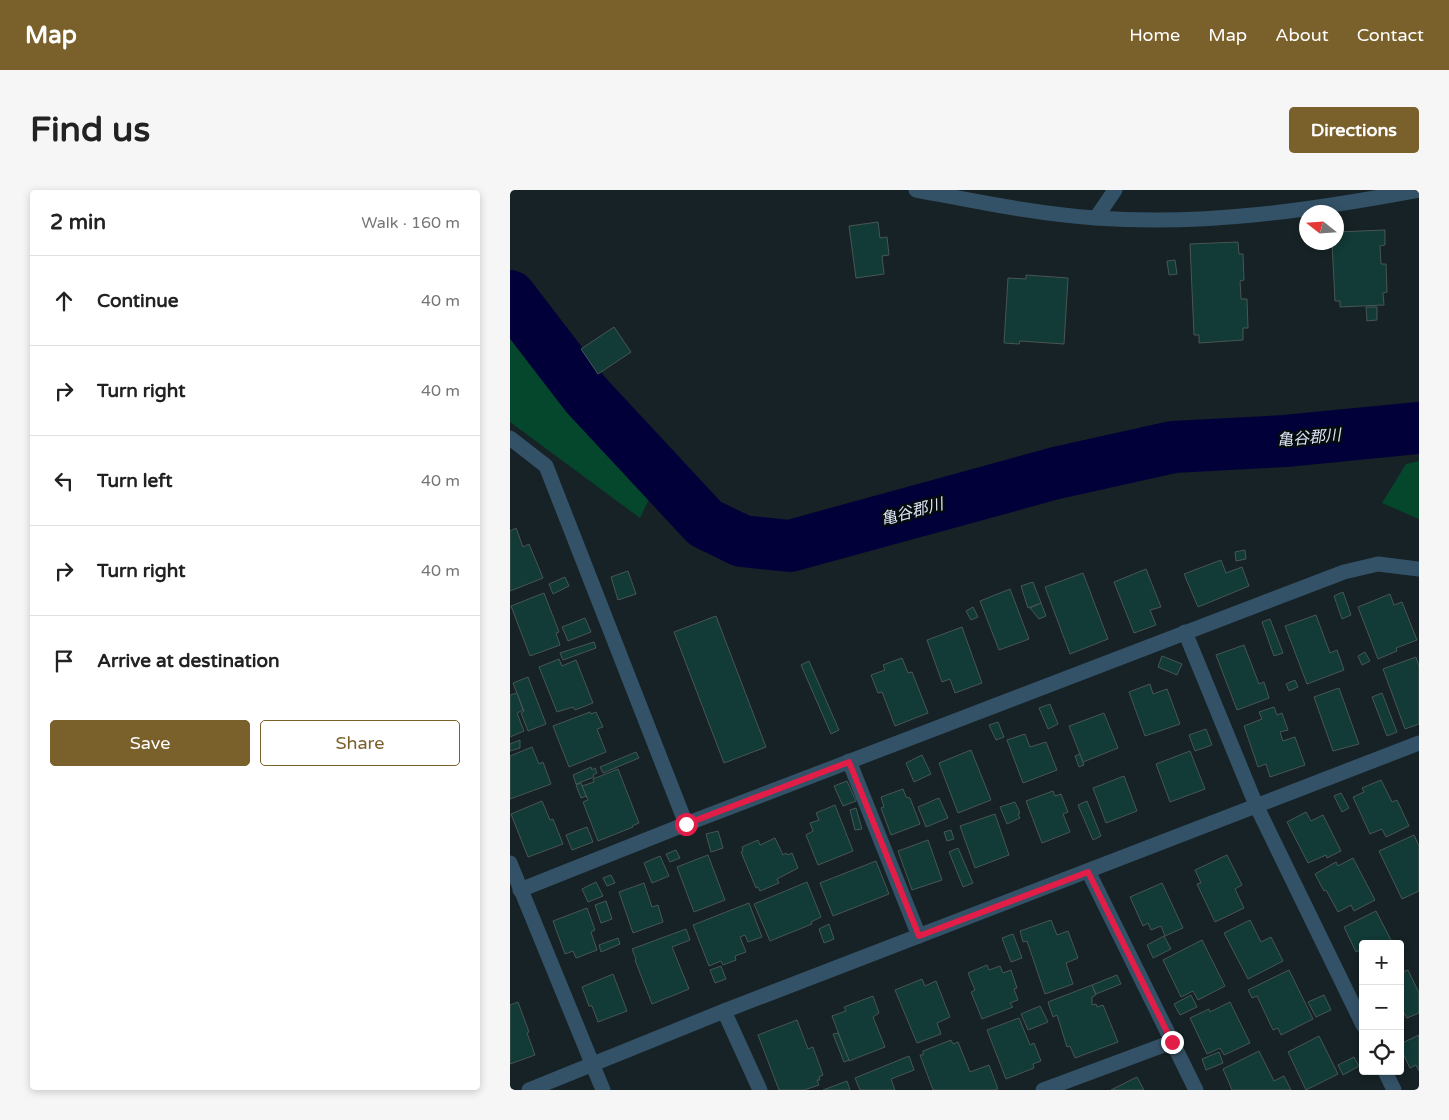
<!DOCTYPE html>
<meta charset="utf-8">
<style>
:root{--surface:#fff;--page:#f6f6f6;--text:#222;--muted:#767676;--line:#e0e0e0;--accent:#7a602b}
body{margin:0;font-family:"Varela Round","Noto Sans JP",sans-serif;background:var(--page);color:var(--text)}
.controls{position:absolute;right:15px;bottom:15px;display:grid;overflow:hidden;border-radius:5px;box-shadow:0 2px 8px #0003}
.controls button{width:45px;height:45px;display:grid;place-items:center;padding:0;border:0;border-bottom:1px solid var(--line);background:var(--surface);color:var(--text);font:25px sans-serif}
.compass{position:absolute;left:789px;top:15px;width:45px;height:45px;border-radius:50%;background:var(--surface);box-shadow:0 2px 8px #0003;rotate:287deg}
.stop{position:absolute;width:15px;height:15px;margin:-11px;border:4px solid #e11d48;border-radius:50%;background:#fff}
.stop.end{background:#e11d48;border-color:#fff;box-shadow:0 1px 5px #0008}
.list{margin:0;padding:0;list-style:none}
h2{display:flex;justify-content:space-between;align-items:center;height:65px;margin:0;padding:0 20px;font-size:21px}
h2 small{font-size:16px;font-weight:400;color:var(--muted)}
.list li{display:grid;grid-template-columns:32px 1fr auto;gap:15px;align-items:center;box-sizing:border-box;height:90px;padding:0 20px;border-top:1px solid var(--line)}
.list b{display:block;font-size:19px;white-space:nowrap}
.list em{font-size:16px;font-style:normal;color:var(--muted)}
.actions{display:flex;gap:10px;padding:15px 20px}
.actions a{flex:1;padding:11px 0;border:1px solid var(--accent);border-radius:5px;text-align:center;font-size:18px;color:var(--accent)}
.actions .main{background:var(--accent);color:#fff}
.icon{flex:none;width:28px;height:28px;fill:none;stroke:currentColor;stroke-width:2;stroke-linecap:round;stroke-linejoin:round}
.map{position:relative;flex:none;width:909px;height:900px;overflow:hidden;border-radius:5px}
header{display:flex;align-items:center;gap:30px;box-sizing:border-box;height:70px;padding:0 25px;background:var(--accent);color:#fff}
header strong{font-size:24px}
nav{display:flex;gap:28px;margin-inline-start:auto;font-size:18px}
.intro{display:flex;align-items:center;justify-content:space-between;box-sizing:border-box;height:120px;padding:0 30px}
h1{margin:0;font-size:35px}
.button{padding:12px 22px;border-radius:5px;background:var(--accent);color:#fff;font-size:18px;font-weight:700}
main{display:flex;gap:30px;padding:0 30px}
aside{flex:1;background:var(--surface);border-radius:5px;box-shadow:0 2px 8px #0003}
.map>svg:first-child{display:block}
.green{fill:#04472d}
.lines{fill:none;stroke-linecap:round;stroke-linejoin:round}
.river{stroke:#020039;stroke-width:52}
.building{fill:#123a36;stroke:#485654}
.minor{stroke:#345267;stroke-width:15}
.route{stroke:#e11d48;stroke-width:6}
.labels{text-anchor:middle;dominant-baseline:central;stroke-width:4.5;stroke-linejoin:round;paint-order:stroke}
.water-label{font-size:16px;font-style:italic;fill:#dae3f6;stroke:#060b0c}
</style>
<header>
<strong>Map</strong>
<nav><a>Home</a><a>Map</a><a>About</a><a>Contact</a></nav>
</header>
<div class="intro"><h1>Find us</h1><a class="button">Directions</a></div>
<main>
<aside>
<h2>2 min<small>Walk · 160 m</small></h2>
<ul class="list">
<li><svg class="icon" aria-label="ahead" viewBox="0 0 24 24"><path d="M12 20V5M6 11l6-6 6 6"/></svg><div><b>Continue</b></div><em>40 m</em></li>
<li><svg class="icon" aria-label="right" viewBox="0 0 24 24"><path d="M7 20v-9h11M14 6l5 5-5 5"/></svg><div><b>Turn right</b></div><em>40 m</em></li>
<li><svg class="icon" aria-label="left" viewBox="0 0 24 24"><path d="M17 20v-9H6M10 6l-5 5 5 5"/></svg><div><b>Turn left</b></div><em>40 m</em></li>
<li><svg class="icon" aria-label="right" viewBox="0 0 24 24"><path d="M7 20v-9h11M14 6l5 5-5 5"/></svg><div><b>Turn right</b></div><em>40 m</em></li>
<li><svg class="icon" aria-label="arrive" viewBox="0 0 24 24"><path d="M6 21V4h12l-3 4 3 4H6"/></svg><div><b>Arrive at destination</b></div></li>
</ul>
<div class="actions"><a class="main">Save</a><a>Share</a></div>
</aside>
<div class="map">
<svg width="909" height="900" viewBox="0 0 909 900">
<rect width="100%" height="100%" fill="#162225"/>
<g class="green">
<path d="M0 130 145 297 130 328 0 232Z"/>
<path d="M909 271V329L872 313 896 274Z"/>
</g>
<g class="lines">
<path class="river" d="M0 106 76 205 195 333 232 351 280 356 546 283 663 257 775 251 909 238"/>
</g>
<g class="building">
<path d="M368 32 370 48 377 47 379 65 372 66 374 84 346 88 339 36Z"/>
<path d="M875 40V55L870 56 871 74H876L877 102 873 103 874 115 830 117V111H825L822 52H826V42Z"/>
<path d="M728 52 729 64H733L734 90 730 91 731 109H737L738 138H733V150L689 153V145H684L680 54Z"/>
<path d="M665 70 667 84 659 85 657 71Z"/>
<path d="M516 85 558 88 554 154 510 151 509 154 494 153 498 88 516 89Z"/>
<path d="M856 117H867V130L857 131Z"/>
<path d="M104 137 121 162 88 184 71 159Z"/>
<path d="M6 338 13 357 19 354 33 388 0 401V341Z"/>
<path d="M735 360 736 369 726 371 725 362Z"/>
<path d="M711 370 716 383 732 377 739 396 688 417 674 384Z"/>
<path d="M636 379 651 417 640 420 646 435 624 443 604 392Z"/>
<path d="M118 381 126 404 108 410 101 387Z"/>
<path d="M573 383 598 449 560 464 535 397Z"/>
<path d="M55 387 59 396 43 404 39 394Z"/>
<path d="M523 392 531 413 518 418 511 396Z"/>
<path d="M500 399 519 449 489 460 470 411Z"/>
<path d="M833 402 841 425 832 429 824 406Z"/>
<path d="M34 403 49 442 46 443 50 455 20 466 1 416Z"/>
<path d="M880 404 884 415 892 412 907 450 886 458 887 461 868 469 848 417Z"/>
<path d="M531 413 536 426 529 429 520 418Z"/>
<path d="M463 417 468 427 461 430 456 421Z"/>
<path d="M806 425 820 463 827 460 834 480 797 494 775 436Z"/>
<path d="M206 426 256 557 214 573 164 442Z"/>
<path d="M75 428 81 442 58 451 52 437Z"/>
<path d="M760 429 773 463 764 466 752 432Z"/>
<path d="M452 437 472 493 445 503 440 489 432 492 417 450Z"/>
<path d="M84 452 86 458 53 470 50 463Z"/>
<path d="M734 455 749 494 754 492 759 508 727 520 706 465Z"/>
<path d="M855 462 860 471 852 475 848 466Z"/>
<path d="M652 466 672 474 667 485 648 477Z"/>
<path d="M906 467 909 476V534L895 539 873 479Z"/>
<path d="M392 468 398 483 402 482 418 523 385 536 372 502 368 503 361 485 375 480 373 475Z"/>
<path d="M49 469 52 476 66 470 83 513 65 520 63 517 47 522 29 477Z"/>
<path d="M299 471 329 540 321 544 291 475Z"/>
<path d="M18 487 36 534 18 541 11 523 14 521 3 493Z"/>
<path d="M785 490 788 497 779 501 776 494Z"/>
<path d="M640 494 643 504 657 499 670 534 635 546 619 502Z"/>
<path d="M829 498 849 554 823 561 804 507Z"/>
<path d="M7 503 13 520 7 523 14 541 0 547V505Z"/>
<path d="M872 503 887 542 877 546 862 507Z"/>
<path d="M540 514 548 534 538 539 529 518Z"/>
<path d="M764 517 767 525 772 523 778 540 770 542 773 551 785 547 795 575 760 587 756 574 748 577 734 536 752 529 749 522Z"/>
<path d="M80 522 81 524 86 522 93 537 87 539 96 562 59 577 43 536Z"/>
<path d="M594 523 608 558 573 572 559 536Z"/>
<path d="M488 532 494 547 486 550 479 535Z"/>
<path d="M696 539 702 555 685 561 679 545Z"/>
<path d="M515 544 520 557 536 552 547 580 513 593 497 550Z"/>
<path d="M10 550V558L0 561V554Z"/>
<path d="M22 557 29 574 33 572 41 594 0 609V566Z"/>
<path d="M461 560 481 610 448 623 429 573Z"/>
<path d="M680 561 695 599 660 612 646 574Z"/>
<path d="M126 562 129 568 93 583 90 577Z"/>
<path d="M570 564 574 575 569 577 565 566Z"/>
<path d="M412 565 421 584 404 592 396 573Z"/>
<path d="M81 577 82 580 85 578 87 583 83 585 84 587 66 594 63 585Z"/>
<path d="M108 579 129 633 122 636 123 637 88 651 73 612 78 610 72 596 84 592 83 589Z"/>
<path d="M614 586 627 621 596 633 583 598Z"/>
<path d="M871 590 882 612 887 610 899 636 876 647 872 639 860 644 843 607 854 602 852 598Z"/>
<path d="M337 591 346 611 333 616 324 596Z"/>
<path d="M71 593 76 606 71 608 66 595Z"/>
<path d="M393 599 396 607 400 608 410 634 381 645 371 618 374 617 371 607Z"/>
<path d="M543 601 545 606 551 604 558 622 553 624 560 642 532 653 516 611Z"/>
<path d="M831 603 839 618 832 622 824 606Z"/>
<path d="M429 608 438 628 416 637 408 617Z"/>
<path d="M32 611 40 630 43 629 53 654 18 667 1 624Z"/>
<path d="M577 611 591 646 583 650 568 615Z"/>
<path d="M505 612 510 623 508 624 510 628 497 634 490 617Z"/>
<path d="M325 615 343 661 308 675 296 645 303 641 300 633 309 630 306 623Z"/>
<path d="M346 618 352 639 345 640 340 620Z"/>
<path d="M796 622 801 631 813 625 831 661 817 668 816 665 798 673 777 632Z"/>
<path d="M485 624 499 665 465 678 450 636Z"/>
<path d="M77 637 83 652 62 660 56 645Z"/>
<path d="M441 640 444 649 437 651 434 642Z"/>
<path d="M208 641 213 658 201 662 196 644Z"/>
<path d="M904 645 909 656V701L892 709 869 661Z"/>
<path d="M265 648 273 665 276 663 278 665 282 663 288 678 267 689 269 693 250 701 248 697 246 698 231 662 233 661 232 657 248 650 250 655Z"/>
<path d="M418 650 432 690 402 700 388 661Z"/>
<path d="M448 658 463 693 453 697 439 662Z"/>
<path d="M166 660 170 668 160 672 156 664Z"/>
<path d="M198 665 215 710 184 722 167 677Z"/>
<path d="M717 665 732 695 725 699 734 718 705 732 687 694 691 693 685 680Z"/>
<path d="M150 666 159 686 142 693 134 673Z"/>
<path d="M843 668 865 710 844 721 841 715 828 722 816 700 814 701 805 684 826 672 828 676Z"/>
<path d="M366 671 379 704 323 726 310 693Z"/>
<path d="M101 685 105 693 97 696 93 688Z"/>
<path d="M86 692 93 706 78 712 72 699Z"/>
<path d="M297 692 311 727 301 732 302 734 260 751 244 714Z"/>
<path d="M134 693 142 717 148 715 153 732 123 743 109 702Z"/>
<path d="M652 693 673 738 655 746 651 736 641 740 638 733 633 736 620 707Z"/>
<path d="M96 711 102 729 91 733 85 715Z"/>
<path d="M239 713 252 747 238 752 235 745 230 747 236 762 225 766 226 770 213 775 211 771 199 776 183 735Z"/>
<path d="M77 718 85 740 81 742 87 760 66 768 63 761 55 764 43 731Z"/>
<path d="M866 721 883 754H853V759L846 762 834 737Z"/>
<path d="M541 730 547 745 558 741 568 768 556 773 563 794 535 804 517 751 513 752 510 741Z"/>
<path d="M740 730 751 752 761 747 773 771 738 789 714 743Z"/>
<path d="M319 734 324 749 314 753 309 739Z"/>
<path d="M176 739 180 750 162 757 179 799 142 814 125 770 126 769 122 759Z"/>
<path d="M503 744 512 768 501 772 492 748Z"/>
<path d="M654 746 661 759 643 768 637 755Z"/>
<path d="M108 748 110 754 91 762 89 755Z"/>
<path d="M692 750 715 796 688 810 683 801 671 807 653 770Z"/>
<path d="M477 775 479 780 490 776 493 783 501 780 507 798 504 799 508 810 500 813 503 817 472 829 461 802 465 800 458 783Z"/>
<path d="M211 776 216 789 205 793 200 780Z"/>
<path d="M779 780 803 829 771 845 768 838 763 840 747 806 742 808 738 800Z"/>
<path d="M898 780 909 803V823L897 828 894 823 890 825V783Z"/>
<path d="M103 784 117 821 88 832 82 816H79L72 797Z"/>
<path d="M607 785 611 794 586 804 582 795Z"/>
<path d="M412 789 415 796 426 791 440 827 427 833 431 844 407 853 385 800Z"/>
<path d="M582 795 586 805 582 807V815L586 814 587 817 593 815 608 852 565 868 560 856 557 857 547 825 543 827 538 812Z"/>
<path d="M681 805 687 817 670 825 664 814Z"/>
<path d="M814 805 821 820 806 827 798 812Z"/>
<path d="M363 806 369 823 363 827 375 857 339 871 322 826 336 821 334 817Z"/>
<path d="M8 812 19 842 17 843 25 865 0 874V815Z"/>
<path d="M720 812 740 853 714 865 710 858 697 864 680 828 699 819 700 822Z"/>
<path d="M530 816 538 832 518 840 511 824Z"/>
<path d="M509 828 520 855 524 853 531 871 523 874 524 878 496 889 477 840Z"/>
<path d="M287 830 298 859 303 857 313 885 309 887 310 890H307L309 895 294 900H269L248 845Z"/>
<path d="M328 843 339 870 334 872 323 844Z"/>
<path d="M909 845V881L906 875 900 878 890 857V854Z"/>
<path d="M809 846 828 884 796 900 778 862Z"/>
<path d="M441 850 443 854 448 852 460 882 479 875 488 899 484 900H423L410 865H413V861Z"/>
<path d="M749 861 764 891 774 886 781 900H722L713 879Z"/>
<path d="M709 862 713 873 696 880 692 869Z"/>
<path d="M399 866 404 880 381 889 385 900H350L345 888Z"/>
<path d="M844 867 849 876 833 885 828 875Z"/>
<path d="M627 887 634 900H601Z"/>
<path d="M337 891 340 900H313Z"/>
</g>
<g class="lines">
<g class="minor">
<path d="M406 0C466 11 525 24 586 28 695 36 802 20 909 0"/>
<path d="M586 28 605 0"/>
<path d="M0 248 36 276 176 634"/>
<path d="M675 442 746 615 853 835"/>
<path d="M339 571 409 746"/>
<path d="M0 673 93 900"/>
<path d="M578 681 686 900"/>
<path d="M10 700 176 634 834 382 868 374 909 379"/>
<path d="M214 821 250 900"/>
<path d="M875 881 884 900"/>
<path d="M19 900 214 821 909 553"/>
<path d="M533 900 662 852"/>
</g>
</g>
<g class="lines">
<path class="route" d="M176 634 339 572 409 746 578 682 662 852"/>
</g>
<g class="labels">
<g class="water-label">
<text transform="translate(799 248) rotate(-5)">亀谷郡川</text>
<text transform="translate(402 322) rotate(-15)">亀谷郡川</text>
</g>
</g>
</svg>
<div class="controls">
<button>+</button>
<button>−</button>
<button><svg class="icon" aria-label="locate" viewBox="0 0 24 24"><circle cx="12" cy="12" r="6"/><path d="M12 2v4M12 18v4M2 12h4M18 12h4"/></svg></button>
</div>
<svg class="compass" viewBox="-18 -18 36 36"><path d="M0-13l5 13h-10z" fill="#e53935"/><path d="M0 13l5-13h-10z" fill="#767676"/></svg>
<div class="stop" style="left:176px;top:634px"></div>
<div class="stop end" style="left:662px;top:852px"></div>
</div>
</main>
